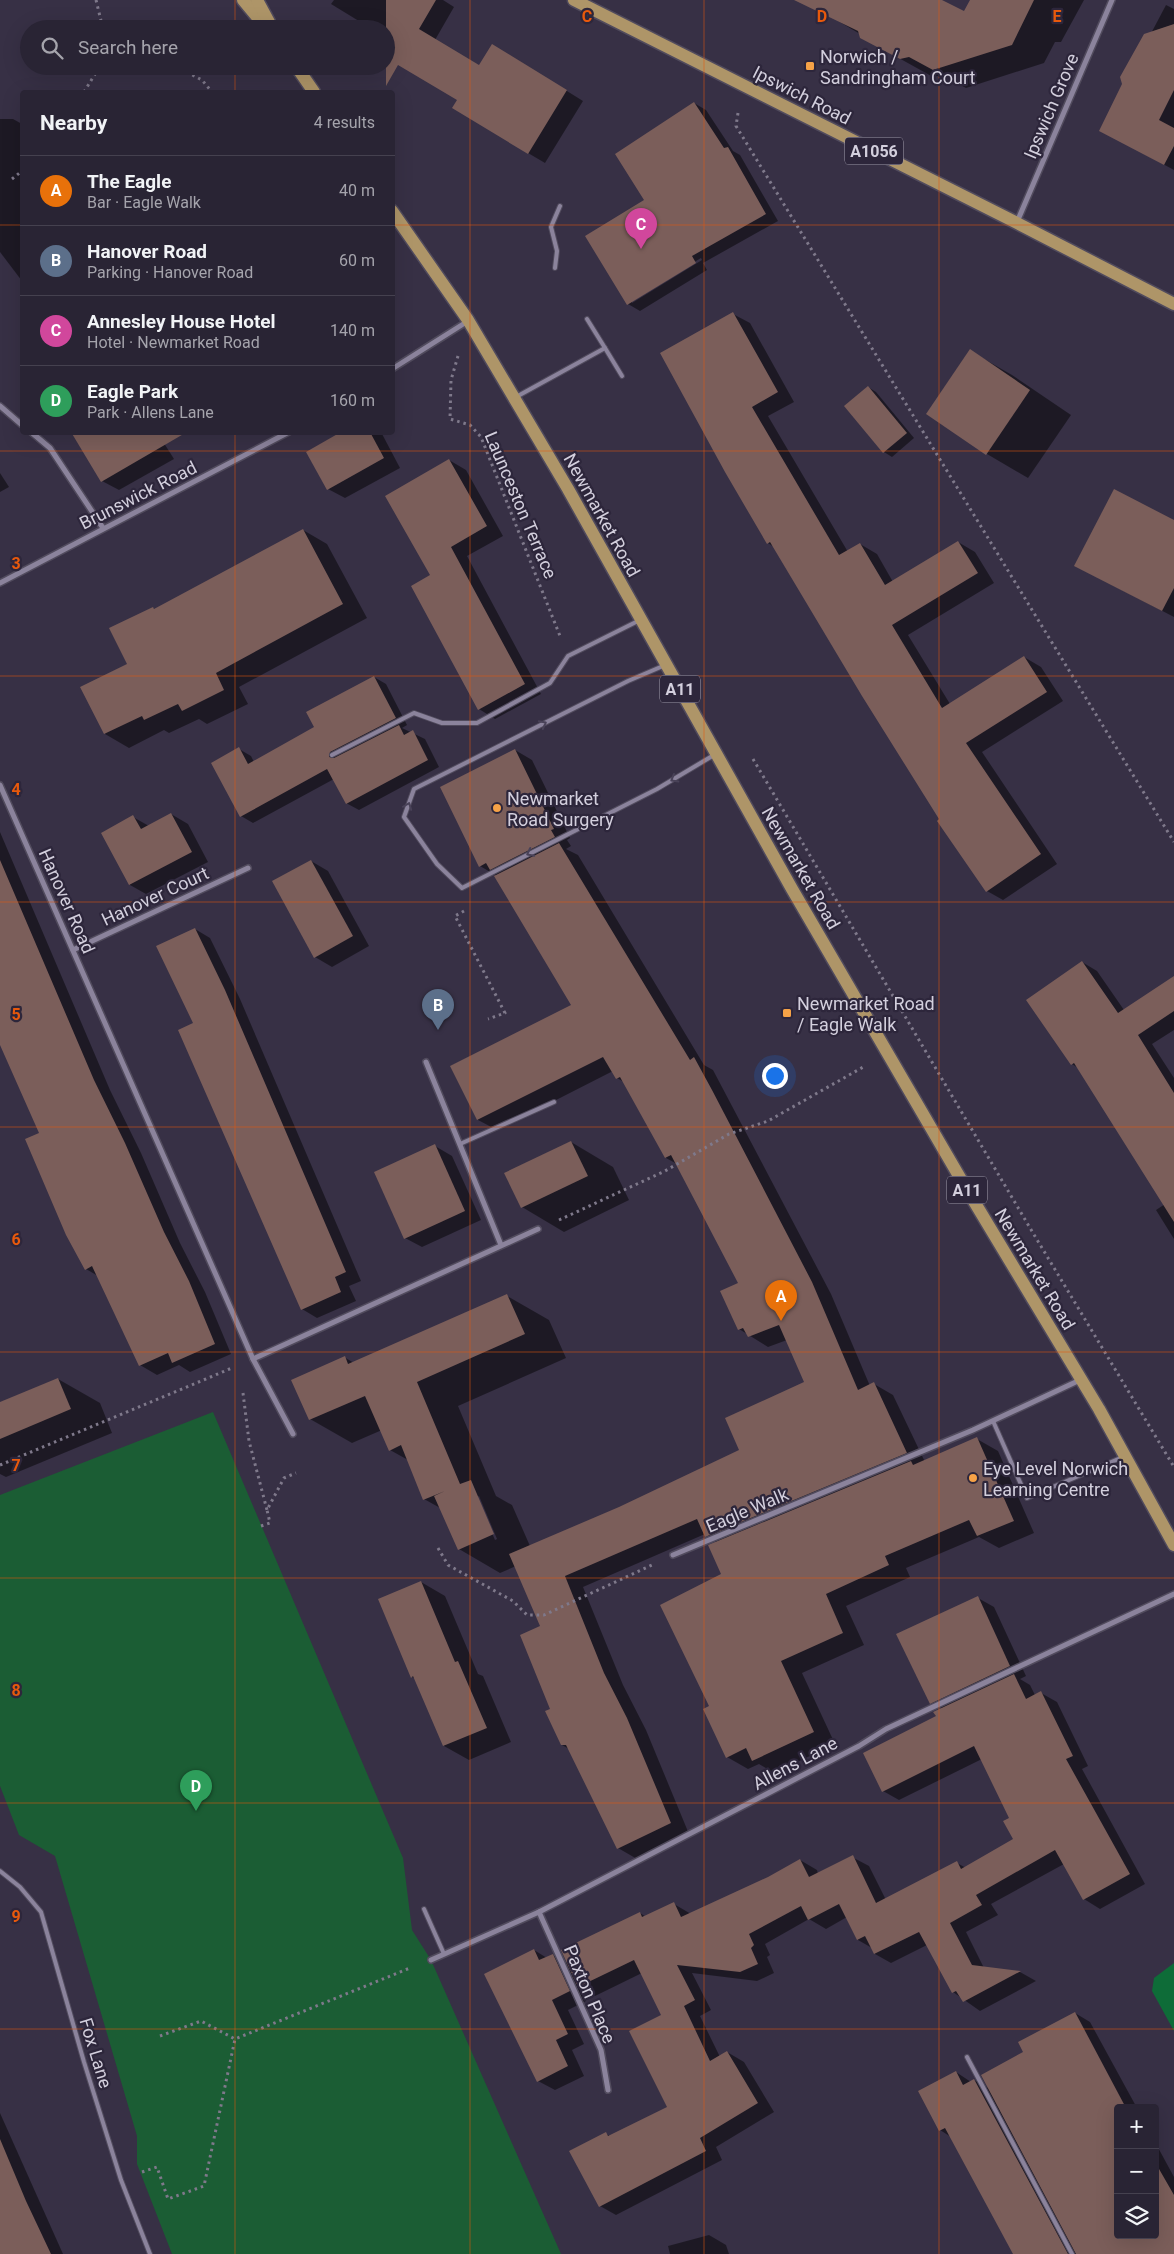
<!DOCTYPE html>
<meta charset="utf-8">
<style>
:root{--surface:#292434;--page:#312c3c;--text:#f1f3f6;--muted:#a5a4ac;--line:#45414f;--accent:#d93025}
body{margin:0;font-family:Roboto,sans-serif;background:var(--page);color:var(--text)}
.controls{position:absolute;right:15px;bottom:15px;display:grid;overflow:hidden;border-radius:5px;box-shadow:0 5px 20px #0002}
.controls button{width:45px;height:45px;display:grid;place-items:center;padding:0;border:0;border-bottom:1px solid var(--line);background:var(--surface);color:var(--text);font:25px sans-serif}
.you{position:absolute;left:774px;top:1075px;width:18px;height:18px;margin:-12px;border:4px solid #fff;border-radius:50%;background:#1a73e8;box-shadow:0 0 0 8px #1a73e833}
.badge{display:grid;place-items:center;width:32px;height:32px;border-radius:50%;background:var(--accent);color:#fff;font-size:16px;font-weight:700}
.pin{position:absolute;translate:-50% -41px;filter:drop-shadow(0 1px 2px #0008)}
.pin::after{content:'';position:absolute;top:26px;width:18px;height:15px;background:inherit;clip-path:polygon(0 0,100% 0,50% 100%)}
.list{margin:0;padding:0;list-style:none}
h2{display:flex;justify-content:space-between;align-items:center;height:65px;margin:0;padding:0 20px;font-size:21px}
h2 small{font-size:16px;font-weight:400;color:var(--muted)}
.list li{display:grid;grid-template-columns:32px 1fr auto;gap:15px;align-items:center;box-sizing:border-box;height:70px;padding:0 20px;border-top:1px solid var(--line)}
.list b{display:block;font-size:19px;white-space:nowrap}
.list p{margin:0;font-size:16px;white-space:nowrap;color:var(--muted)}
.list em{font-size:16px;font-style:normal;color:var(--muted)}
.icon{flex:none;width:28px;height:28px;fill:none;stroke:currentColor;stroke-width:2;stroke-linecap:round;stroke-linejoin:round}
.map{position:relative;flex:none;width:1174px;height:2254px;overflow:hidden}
.search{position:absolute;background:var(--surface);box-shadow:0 5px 20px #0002;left:20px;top:20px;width:375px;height:55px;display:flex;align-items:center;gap:12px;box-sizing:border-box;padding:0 18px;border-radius:28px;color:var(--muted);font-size:19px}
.panel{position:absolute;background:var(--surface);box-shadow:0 5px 20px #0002;left:20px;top:90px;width:375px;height:345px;border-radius:5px}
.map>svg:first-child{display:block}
.green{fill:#1b5d34}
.forest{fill:#0e6c38}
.shadow{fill:#0007;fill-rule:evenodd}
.building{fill:#7b5e5a}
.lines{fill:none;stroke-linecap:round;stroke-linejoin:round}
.lane-casing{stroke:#514b5d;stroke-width:6}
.street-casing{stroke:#514b5d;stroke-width:8}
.primary-casing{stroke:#514b5d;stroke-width:15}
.path{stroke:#7f798b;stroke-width:3;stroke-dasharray:2.5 4;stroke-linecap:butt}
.lane{stroke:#8b839c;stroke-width:4}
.street{stroke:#8b839c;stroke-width:5}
.primary{stroke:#ae9568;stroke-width:12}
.oneway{stroke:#494258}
.grid{fill:none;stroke:#e8590c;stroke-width:1;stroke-opacity:0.55}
.poi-dot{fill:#f6a247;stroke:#2d263b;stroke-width:2}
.labels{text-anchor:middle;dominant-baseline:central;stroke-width:4.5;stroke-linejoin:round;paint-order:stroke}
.shield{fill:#2d263b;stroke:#a19cac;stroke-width:1}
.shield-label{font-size:16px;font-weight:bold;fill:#d3cfdd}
.poi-label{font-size:18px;fill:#d3cfdd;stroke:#2d263b;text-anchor:start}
.street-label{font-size:18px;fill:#d3cfdd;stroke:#2d263b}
.grid-label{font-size:16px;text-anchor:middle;font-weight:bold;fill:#e8590c;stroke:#2d263b;stroke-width:4.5;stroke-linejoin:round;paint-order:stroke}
</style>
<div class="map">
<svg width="1174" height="2254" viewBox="0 0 1174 2254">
<rect width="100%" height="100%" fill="#373045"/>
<path class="green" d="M213 1412 403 1858 412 1930 431 1960 561 2254H172L137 2164V2136L55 1856 19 1835 0 1786V1495Z"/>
<path class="forest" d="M1174 1963V2031L1152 1991 1154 1978Z"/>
<g class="shadow">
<path d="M334 0H443L454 7 435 40 480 66 509 55 583 101 545 163 528 153 459 99 386 29H366L367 26 331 4Z"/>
<path d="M835 0H939L965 12 971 0H1084L1061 42H1055L1044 63 966 88 942 75 933 77 861 37 860 34 828 15Z"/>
<path d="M1166 5 1174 9V170L1100 130Z"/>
<path d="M694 103 706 110 733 151 740 155 778 221 703 263 707 270 640 311 628 304 646 200ZM701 258 702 260 632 303V300Z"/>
<path d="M0 119H13L22 124V281L0 252Z"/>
<path d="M733 314 750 323 794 402 768 416 848 552 860 544 877 554 893 582 958 542 975 552 994 583 908 635 950 704 1024 657 1041 667 1063 701 982 752 1057 864 1003 900 987 891 941 820 774 547 768 543Z"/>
<path d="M970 351 1012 375 1071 415 1028 478 987 454 927 414Z"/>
<path d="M868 387 876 392 914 438 892 457 884 452Z"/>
<path d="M157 432 174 459 119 490 102 481Z"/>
<path d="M344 432H381L400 468 345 498 328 489Z"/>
<path d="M449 460 466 470 503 536 467 556 541 694 495 719 479 709 432 576Z"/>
<path d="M0 473 9 487 0 492Z"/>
<path d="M1174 522V617L1093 575Z"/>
<path d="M303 530 327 544 367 618 239 687 248 704 207 724 199 719 169 733 164 730 129 748 105 734 128 664 153 608 156 610Z"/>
<path d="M374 677 386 684 407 725 402 728 425 739 439 767 359 810 346 803 334 779 253 823 241 816 239 749 251 756 254 762 316 728Z"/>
<path d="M515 750 532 760 570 838 567 840 571 846 566 849 578 855 704 1065 713 1070 831 1294 870 1386 874 1384 893 1395 925 1462 977 1439 998 1451 1034 1533 999 1548 979 1537 906 1568 910 1577 846 1606 864 1645 802 1673 835 1744 774 1773 759 1764 748 1769 727 1757 711 1706 723 1574 717 1543 705 1534 583 1587 623 1685 646 1730 689 1834 637 1859 618 1848 569 1749 562 1745 552 1709 541 1627 516 1566 500 1573 459 1549 442 1509 424 1499 408 1460 390 1450 382 1430 352 1443 310 1419 344 1357 354 1363 507 1296 549 1320 566 1358 458 1406 496 1496 512 1505 530 1546 620 1508 741 1450 805 1383 787 1340 768 1347 739 1329 740 1284 677 1164 666 1158 624 1082 617 1078 613 1071 497 1130 478 1120 451 1066 573 1006 497 876 480 866ZM479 1496 497 1539 495 1540 477 1497Z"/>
<path d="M171 814 188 824 208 862 146 894 130 885 133 817 149 826Z"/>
<path d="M0 832 110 1090 141 1153 180 1243 205 1292 231 1354 190 1372 179 1365 157 1375 140 1365 98 1276 86 1269 40 1134 0 1037Z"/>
<path d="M311 861 328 871 369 946 332 967 315 957Z"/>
<path d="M195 929 210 938 240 999 361 1281 349 1286 356 1301 317 1318 302 1309 195 1024Z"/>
<path d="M1082 962 1097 971 1124 1010 1174 977V1030L1152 1044 1174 1078V1239L1156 1210 1165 1204 1078 1068 1072 1064 1028 1000Z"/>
<path d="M571 1142 613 1167 629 1200 564 1232 522 1207 506 1173Z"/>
<path d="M435 1146 452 1156 481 1220 422 1247 405 1238Z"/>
<path d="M58 1379 100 1403 112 1433 6 1477 0 1474V1403Z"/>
<path d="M421 1582 445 1596 478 1674 483 1676 511 1742 469 1760 444 1746 416 1679 412 1677Z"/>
<path d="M978 1598 994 1607 1026 1676 1020 1679 1030 1685 1035 1695 1041 1693 1057 1702 1088 1766 1082 1769 1145 1884 1100 1909 1084 1899 1064 1864 991 1904 998 1915 966 1932 984 1968 1020 1972 1036 1981 980 2011 953 1992 927 1945 891 1963 875 1954 872 1948 858 1940 847 1917 826 1929 809 1919 765 1944 770 1955 767 1957 774 1973 757 1981 692 1973 711 2010 700 2016 720 2057 727 2052 744 2062 774 2112 716 2147 722 2160 616 2215 600 2206 606 2134 610 2136 669 2107 663 2015 642 1973 595 1996 580 1987 586 2001 568 2010 584 2044 572 2050 584 2076 555 2090 538 2081 534 1950 547 1958 553 1955 569 1964 640 1913 646 1917 674 1904 691 1914 768 1878 800 1860 817 1870 818 1874 852 1857 869 1866 886 1900 957 1863 966 1868 1015 1839 1011 1818 982 1759 899 1800 883 1791 942 1709 931 1703Z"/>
<path d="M1075 2013 1090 2022 1137 2108H1118V2235H1155V2142L1174 2177V2254H1014L951 2137 940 2130 956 2072 971 2082 974 2080 990 2089 1025 2053Z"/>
<path d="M0 2113 63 2254H0Z"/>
<path d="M709 2235 726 2245 729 2254H670L668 2246Z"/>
</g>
<g class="building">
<path d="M386 0H436L419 29 479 65 492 44 567 90 528 154 452 108 457 100 398 65 386 86Z"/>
<path d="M794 0H942L964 11 970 0H1034L1012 45 933 70 909 57 900 59 860 38 858 31Z"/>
<path d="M1174 24V90L1159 120 1174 128V146L1164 165 1099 131 1122 84 1120 77 1144 34Z"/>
<path d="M694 102 724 148 728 147 766 214 692 256 696 263 627 305 585 236 644 200 615 154Z"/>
<path d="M733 312 778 392 752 407 839 555 860 543 885 585 958 541 978 573 892 625 942 708 1024 656 1047 692 966 743 1041 854 986 892 937 821 939 819 862 696 770 542 767 544 725 472 660 353Z"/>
<path d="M970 349 1030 390 986 455 926 414Z"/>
<path d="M868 386 907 433 883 453 844 406Z"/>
<path d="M71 432H187L101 482Z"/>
<path d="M341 432H370L384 458 327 490 306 452Z"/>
<path d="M449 459 487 526 451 547 525 684 478 710 411 586 430 575 385 496Z"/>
<path d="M1114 489 1174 520V588L1162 611 1074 566Z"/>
<path d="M303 529 343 604 216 673 224 690 182 711 178 704 144 720 142 716 104 734 80 687 127 664 109 628 153 607 154 609Z"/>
<path d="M374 676 396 718 330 752 329 757 334 758 399 725 404 735 413 730 428 760 346 804 327 769 240 817 211 763 239 747 248 764 314 727 306 712Z"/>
<path d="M515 749 554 829 551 830 555 837 490 870 486 863 479 867 440 787Z"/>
<path d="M171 813 192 852 129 885 101 833 133 815 141 829Z"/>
<path d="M559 843 690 1060 694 1057 712 1090 812 1282 858 1390 874 1382 907 1453 705 1537 697 1519 565 1576 604 1673 627 1718 671 1823 617 1849 566 1745H561L545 1711 550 1709 520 1635 540 1626 509 1554 619 1507 739 1450 725 1418 804 1382 779 1325 748 1337 743 1328 738 1330 720 1291 738 1283 671 1155 665 1158 620 1077 616 1079 603 1057 477 1120 450 1066 571 1005 494 876Z"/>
<path d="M0 860 94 1080 125 1143 164 1232 189 1281 215 1344 172 1363 168 1353 139 1366 92 1266 85 1270 66 1235 25 1139 39 1133 0 1045Z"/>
<path d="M311 860 353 936 314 958 272 881Z"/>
<path d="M195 928 225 990 346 1272 335 1277 341 1292 301 1310 178 1030 193 1023 156 946Z"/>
<path d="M1082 961 1118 1013 1174 976V1011L1138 1035 1174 1093V1222L1074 1063 1071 1065 1026 1000Z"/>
<path d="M571 1141 588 1176 521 1208 504 1173Z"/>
<path d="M435 1144 465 1211 404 1239 374 1172Z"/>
<path d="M507 1294 525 1334 417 1382 460 1484 471 1480 494 1534 458 1550 434 1496 445 1491 423 1500 401 1445 389 1451 365 1396 309 1420 291 1380 345 1356 348 1364Z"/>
<path d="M58 1378 71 1409 0 1439V1402Z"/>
<path d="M977 1437 1014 1521 977 1536 969 1520 885 1556 889 1565 826 1594 843 1633 781 1661 814 1732 752 1761 746 1748 726 1758 703 1709 709 1706 660 1605 721 1574 708 1545 911 1461 913 1465Z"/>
<path d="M421 1581 455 1662 458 1661 487 1728 443 1746 413 1676 411 1678 378 1599Z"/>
<path d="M978 1596 1010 1666 930 1704 896 1634Z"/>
<path d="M1014 1674 1026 1699 1041 1691 1073 1756 1066 1759 1130 1874 1083 1900 1055 1850 976 1895 982 1905 950 1923 972 1965 1021 1971 963 2002 956 1991 952 1993 919 1932 874 1954 865 1936 857 1940 839 1904 808 1920 801 1906 749 1934 754 1945 751 1948 758 1964 740 1972 677 1965 695 2000 684 2006 710 2061 727 2051 758 2103 700 2138 706 2151 599 2207 569 2151 606 2132 608 2136 667 2107 629 2031 661 2015 634 1960 578 1987 561 1950 640 1912 642 1917 674 1902 681 1917 768 1877 800 1859 809 1877 853 1855 876 1903 957 1861 961 1869 1013 1839 1003 1821 1009 1818 974 1746 882 1792 863 1753 936 1716 933 1712Z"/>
<path d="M534 1949 539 1960 553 1954 570 1991 552 2000 568 2034 556 2040 568 2066 537 2082 484 1974Z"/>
<path d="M1075 2012 1126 2108H1118V2235H1155V2162L1174 2195V2254H1076L981 2075 1023 2052 1018 2042Z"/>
<path d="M956 2071 963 2085 974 2079 1068 2254H1013L945 2128 939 2131 918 2091Z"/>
<path d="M0 2139 26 2201 51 2254H0Z"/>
</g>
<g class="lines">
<g class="lane-casing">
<g id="lane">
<path d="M555 268 557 251 551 227 560 206"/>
<path d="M587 319 605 348"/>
<path d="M516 397 605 348 622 376"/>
<path d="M663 666 628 681 414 789 404 817 437 864 462 888 657 789 714 755"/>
<path d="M332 755 414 713 442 723H477L550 683 568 656 638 621"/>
<path d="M460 1144 554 1102"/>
<path d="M993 1421 1027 1498 1123 1457"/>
<path d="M0 1871 20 1887 41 1912 84 2062 121 2180 150 2254"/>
<path d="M424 1909 444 1954"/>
<path d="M967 2057 1072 2254"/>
</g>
</g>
<g class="street-casing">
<g id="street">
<path d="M1017 222 1112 0"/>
<path d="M392 369 468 321"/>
<path d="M0 406 22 425"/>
<path d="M31 432 50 448 103 528"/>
<path d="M0 583 289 432"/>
<path d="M0 785 253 1359 538 1229"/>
<path d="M73 950 248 868"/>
<path d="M426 1062 501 1245"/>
<path d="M253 1359 293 1434"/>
<path d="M673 1555 973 1430 1080 1380"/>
<path d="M539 1912 601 2050 608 2090"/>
<path d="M431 1960 539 1912 859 1746 886 1729 1174 1594"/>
</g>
</g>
<g class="primary-casing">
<g id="primary">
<path d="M243 0 267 29"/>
<path d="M257 0 269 22"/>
<path d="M574 0 1017 223 1174 304"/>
<path d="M296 66 314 92"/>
<path d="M392 211 468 320 568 489 792 889 966 1188 1099 1409 1174 1545"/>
</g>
</g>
<g class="path">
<path d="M96 0 103 29"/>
<path d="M175 66 202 80 212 92"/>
<path d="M84 92 100 66"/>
<path d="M738 113 736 126 1174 842"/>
<path d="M12 179 22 171"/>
<path d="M458 356 451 380 450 419 470 425 481 437 560 636"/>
<path d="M753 759 1033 1233 1174 1467"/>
<path d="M464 911 455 916 505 1013 488 1019"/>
<path d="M559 1220 665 1171 729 1134 768 1121 865 1066"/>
<path d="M243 1393 249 1441 267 1510"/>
<path d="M0 1465 232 1368"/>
<path d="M261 1526 270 1523 267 1510 284 1478 296 1473"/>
<path d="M438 1548 448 1565 513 1601 527 1615H544L652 1565"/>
<path d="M160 2036 201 2021 235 2039"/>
<path d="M142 2172 157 2167 168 2199 204 2186 235 2039 410 1968"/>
</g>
<use href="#lane" class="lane"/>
<use href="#street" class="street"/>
<use href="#primary" class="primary"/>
</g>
<defs><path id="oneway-chevron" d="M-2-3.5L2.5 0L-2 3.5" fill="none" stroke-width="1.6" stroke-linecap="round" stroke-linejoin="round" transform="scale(1.25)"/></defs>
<g class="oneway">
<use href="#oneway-chevron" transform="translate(543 724) rotate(-27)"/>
<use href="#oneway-chevron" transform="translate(674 779) rotate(150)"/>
<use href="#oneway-chevron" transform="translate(408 806) rotate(-69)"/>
<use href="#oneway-chevron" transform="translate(530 853) rotate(153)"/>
</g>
<path class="grid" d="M235 0V29M470 0V2254M704 0V2254M939 0V2254M235 66V92M0 225H22M392 225H1174M235 432V2254M0 451H1174M0 676H1174M0 902H1174M0 1127H1174M0 1352H1174M0 1578H1174M0 1803H1174M0 2029H1174"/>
<g class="poi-dot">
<rect x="805" y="61" width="10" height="10" rx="2.5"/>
<circle cx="497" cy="808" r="5"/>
<rect x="782" y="1008" width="10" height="10" rx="2.5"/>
<circle cx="973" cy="1478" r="5"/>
</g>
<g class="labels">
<g class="shield">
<rect x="845" y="137.5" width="58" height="27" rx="4"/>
<rect x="660" y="675.5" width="40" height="27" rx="4"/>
<rect x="947" y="1176.5" width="40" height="27" rx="4"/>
</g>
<g class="shield-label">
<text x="874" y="151">A1056</text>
<text x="680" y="689">A11</text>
<text x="967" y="1190">A11</text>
</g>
<g class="poi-label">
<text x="820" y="56">Norwich /<tspan x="820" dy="21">Sandringham Court</tspan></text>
<text x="507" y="798">Newmarket<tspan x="507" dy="21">Road Surgery</tspan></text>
<text x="797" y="1003">Newmarket Road<tspan x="797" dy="21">/ Eagle Walk</tspan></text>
<text x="983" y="1468">Eye Level Norwich<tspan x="983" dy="21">Learning Centre</tspan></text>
</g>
<g class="street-label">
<text transform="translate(802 95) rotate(27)">Ipswich Road</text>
<text transform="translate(1051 106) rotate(-67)">Ipswich Grove</text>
<text transform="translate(138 495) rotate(-27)">Brunswick Road</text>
<text transform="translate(521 505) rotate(67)">Launceston Terrace</text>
<text transform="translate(602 515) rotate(61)">Newmarket Road</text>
<text transform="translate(801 868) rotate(60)">Newmarket Road</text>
<text transform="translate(155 896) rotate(-25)">Hanover Court</text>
<text transform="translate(67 901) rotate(66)">Hanover Road</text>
<text transform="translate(1035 1269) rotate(59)">Newmarket Road</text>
<text transform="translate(747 1510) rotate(-23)">Eagle Walk</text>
<text transform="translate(795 1763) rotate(-28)">Allens Lane</text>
<text transform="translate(590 1994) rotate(67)">Paxton Place</text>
<text transform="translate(96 2053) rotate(73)">Fox Lane</text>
</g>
</g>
<g class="grid-label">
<text x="587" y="22">C</text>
<text x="822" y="22">D</text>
<text x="1057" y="22">E</text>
<text x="16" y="569">3</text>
<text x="16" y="795">4</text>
<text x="16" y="1020">5</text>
<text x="16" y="1245">6</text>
<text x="16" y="1471">7</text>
<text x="16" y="1696">8</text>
<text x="16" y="1922">9</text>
</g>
</svg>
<div class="controls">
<button>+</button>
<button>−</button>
<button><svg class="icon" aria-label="layers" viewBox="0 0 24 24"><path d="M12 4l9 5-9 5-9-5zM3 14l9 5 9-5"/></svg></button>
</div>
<div class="you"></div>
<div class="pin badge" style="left:781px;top:1321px;background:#e8710a">A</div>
<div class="pin badge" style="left:438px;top:1030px;background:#5c6f8a">B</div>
<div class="pin badge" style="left:641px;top:249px;background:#d1479c">C</div>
<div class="pin badge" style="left:196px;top:1811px;background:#2e9e5b">D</div>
<div class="search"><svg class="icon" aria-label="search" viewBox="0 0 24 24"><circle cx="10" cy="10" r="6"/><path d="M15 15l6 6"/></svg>Search here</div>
<section class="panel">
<h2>Nearby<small>4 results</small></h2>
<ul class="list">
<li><span class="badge" style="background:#e8710a">A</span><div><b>The Eagle</b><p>Bar · Eagle Walk</p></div><em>40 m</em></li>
<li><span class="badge" style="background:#5c6f8a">B</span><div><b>Hanover Road</b><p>Parking · Hanover Road</p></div><em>60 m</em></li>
<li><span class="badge" style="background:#d1479c">C</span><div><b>Annesley House Hotel</b><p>Hotel · Newmarket Road</p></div><em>140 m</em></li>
<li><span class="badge" style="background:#2e9e5b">D</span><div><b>Eagle Park</b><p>Park · Allens Lane</p></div><em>160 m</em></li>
</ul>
</section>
</div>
